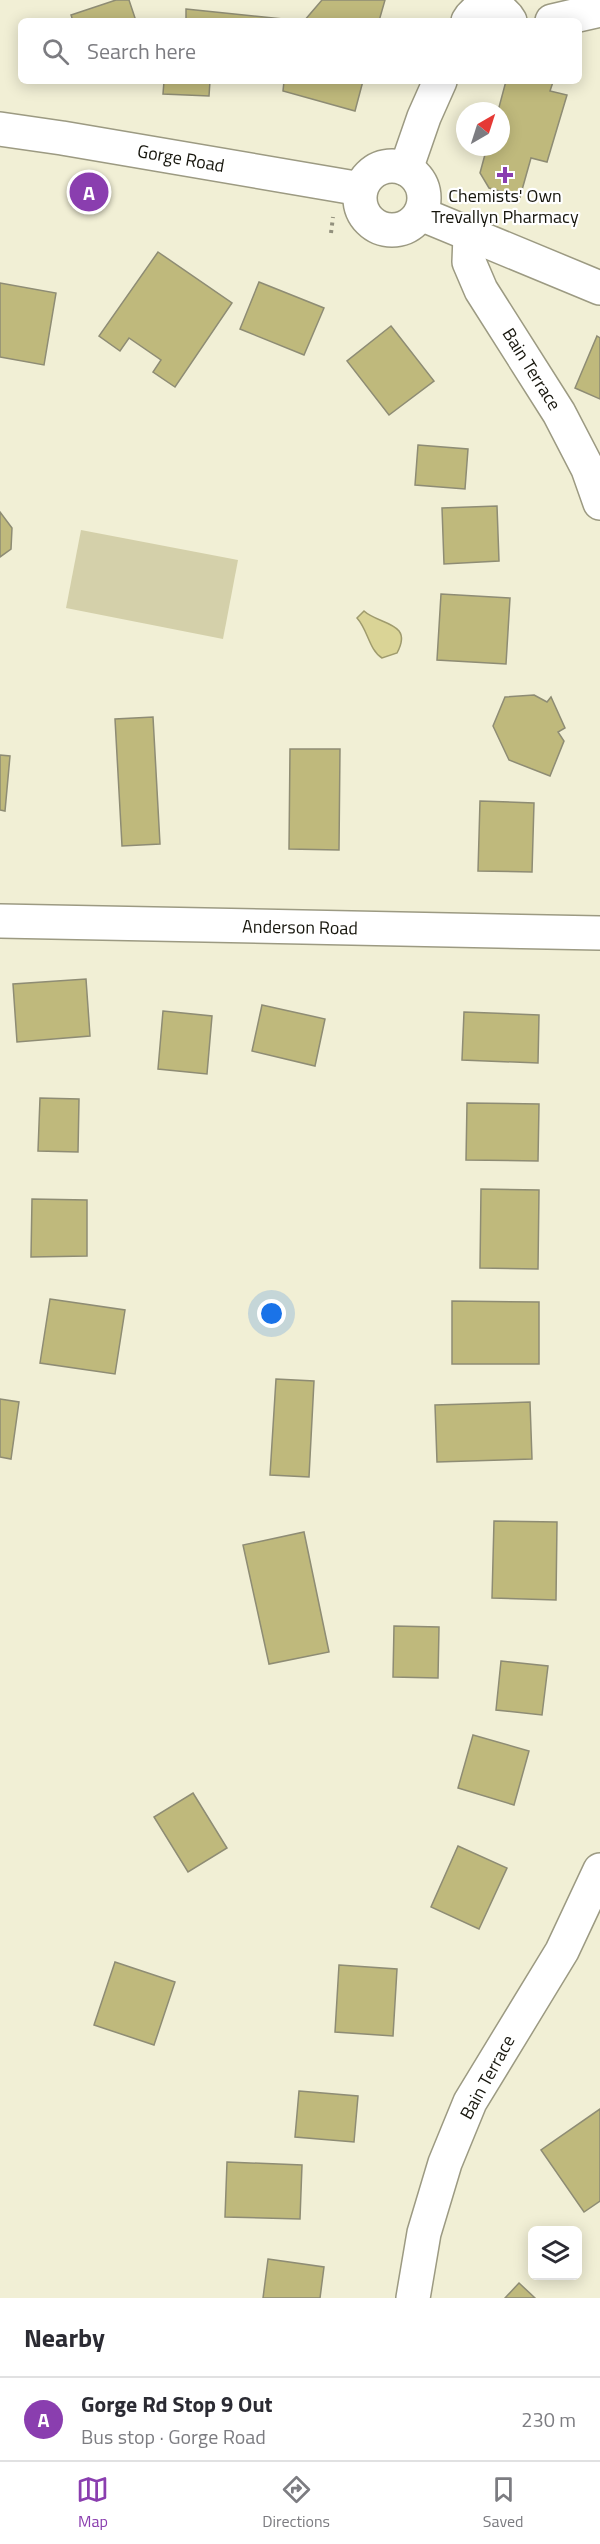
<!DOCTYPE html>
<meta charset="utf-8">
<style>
:root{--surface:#fff;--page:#f2f2f3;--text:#2b2b33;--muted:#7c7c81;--line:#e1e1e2;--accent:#8a3eaf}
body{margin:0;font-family:"Titillium Web",sans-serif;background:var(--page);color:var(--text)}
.controls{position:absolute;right:18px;bottom:18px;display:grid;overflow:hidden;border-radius:9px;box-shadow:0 3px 15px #0003}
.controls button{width:54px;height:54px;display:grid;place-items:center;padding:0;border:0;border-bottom:2px solid var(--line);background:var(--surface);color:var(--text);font:30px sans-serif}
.compass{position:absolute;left:456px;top:102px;width:54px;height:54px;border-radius:50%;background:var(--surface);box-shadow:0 3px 15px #0003;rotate:39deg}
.you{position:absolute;left:272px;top:1314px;width:21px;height:21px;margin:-15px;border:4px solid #fff;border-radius:50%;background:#1a73e8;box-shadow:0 0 0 9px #1a73e833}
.badge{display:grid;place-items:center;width:39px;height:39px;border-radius:50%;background:var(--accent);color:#fff;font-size:20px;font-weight:700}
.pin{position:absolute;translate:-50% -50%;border:3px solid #fff;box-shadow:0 2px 6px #0006}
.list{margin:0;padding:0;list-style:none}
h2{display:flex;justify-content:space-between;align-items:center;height:78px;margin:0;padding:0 24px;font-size:26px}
h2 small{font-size:20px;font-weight:400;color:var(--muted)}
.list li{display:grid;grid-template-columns:39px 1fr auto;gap:18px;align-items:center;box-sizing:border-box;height:84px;padding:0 24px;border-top:2px solid var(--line)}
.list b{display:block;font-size:22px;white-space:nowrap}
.list p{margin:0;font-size:20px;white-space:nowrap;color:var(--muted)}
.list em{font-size:20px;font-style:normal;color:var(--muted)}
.icon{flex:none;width:33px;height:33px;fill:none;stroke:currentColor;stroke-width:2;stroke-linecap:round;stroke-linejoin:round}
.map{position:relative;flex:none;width:600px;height:2298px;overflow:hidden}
.search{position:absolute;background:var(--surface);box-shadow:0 3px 15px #0003;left:18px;right:18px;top:18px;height:66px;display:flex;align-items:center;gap:15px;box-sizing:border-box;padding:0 21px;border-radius:9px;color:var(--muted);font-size:22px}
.sheet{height:162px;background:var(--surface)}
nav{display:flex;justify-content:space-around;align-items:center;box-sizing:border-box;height:84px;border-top:2px solid var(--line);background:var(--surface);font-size:16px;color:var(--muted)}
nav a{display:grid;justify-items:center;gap:3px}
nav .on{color:var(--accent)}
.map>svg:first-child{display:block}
.green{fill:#d4d0aa}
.water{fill:#dad496;stroke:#9f9b6d;stroke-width:1.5}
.building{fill:#bfb97c;stroke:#8e8c74;stroke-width:1.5}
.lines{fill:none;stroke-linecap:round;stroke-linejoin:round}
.minor-casing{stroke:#9c9a82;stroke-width:36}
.path{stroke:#92907d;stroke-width:4;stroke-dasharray:3 4.5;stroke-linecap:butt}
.minor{stroke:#fff;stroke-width:33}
.poi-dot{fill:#8a3eaf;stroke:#fff;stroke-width:2}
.labels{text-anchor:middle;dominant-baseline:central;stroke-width:4.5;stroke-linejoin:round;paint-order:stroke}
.street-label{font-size:18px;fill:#16150c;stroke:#fff}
.poi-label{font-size:18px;fill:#16150c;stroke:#fff}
</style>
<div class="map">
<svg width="600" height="2298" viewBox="0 0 600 2298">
<rect width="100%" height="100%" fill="#f1efd5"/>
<path class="green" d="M81 530 238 560 223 639 66 608Z"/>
<path class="water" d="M364 611C379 625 414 622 397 653L382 658C369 650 368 630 357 618Z"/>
<g class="building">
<path d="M116 0H129L136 21H73L71 15Z"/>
<path d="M322 0H385L379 21H304Z"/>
<path d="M186 9 303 21H186Z"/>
<path d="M164 81H210L209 96 163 94Z"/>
<path d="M284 81H363L355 111 283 91Z"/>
<path d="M506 81H551L553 82 550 91 567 95 547 162 531 158 520 197 489 188 480 173 487 147H501V111H498Z"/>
<path d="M158 252 232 303 175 387 153 372 161 360 129 338 120 351 99 336Z"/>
<path d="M259 282 324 308 304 355 240 329Z"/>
<path d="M0 283 56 293 44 365 0 357Z"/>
<path d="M391 326 434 381 389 415 347 361Z"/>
<path d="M597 336 600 338V399L575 388Z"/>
<path d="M418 445 468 449 465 489 415 485Z"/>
<path d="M497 506 499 561 444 564 442 508Z"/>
<path d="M0 512 12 528 11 549 0 557Z"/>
<path d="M441 594 510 598 506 664 437 660Z"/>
<path d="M534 695 547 702 551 697 565 728 558 732 564 741 550 776 509 760 493 726 505 697Z"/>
<path d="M153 717 160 844 122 846 115 719Z"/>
<path d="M290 749H340L339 850 289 849Z"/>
<path d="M0 755 10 756 5 811 0 810Z"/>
<path d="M480 801 534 803 532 872 478 871Z"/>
<path d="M86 979 90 1036 17 1042 13 984Z"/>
<path d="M262 1005 325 1019 315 1066 252 1051Z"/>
<path d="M163 1011 212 1016 207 1074 158 1069Z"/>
<path d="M464 1012 539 1015 538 1063 462 1060Z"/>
<path d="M40 1098 79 1099 78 1152 38 1151Z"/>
<path d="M467 1103 539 1104 538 1161 466 1160Z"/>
<path d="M481 1189 539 1190 538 1269 480 1268Z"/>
<path d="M32 1199 87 1200V1256L31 1257Z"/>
<path d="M50 1299 125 1310 115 1374 40 1363Z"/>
<path d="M452 1301 539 1302V1364H452Z"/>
<path d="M276 1379 314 1381 309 1477 270 1475Z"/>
<path d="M0 1399 19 1402 11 1459 0 1457Z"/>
<path d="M530 1402 532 1459 437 1462 435 1405Z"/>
<path d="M494 1521 557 1522 556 1600 492 1598Z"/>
<path d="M304 1532 329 1652 269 1664 243 1545Z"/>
<path d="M394 1626 439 1627 438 1678 393 1677Z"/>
<path d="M501 1661 548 1666 542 1715 496 1710Z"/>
<path d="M473 1735 529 1751 514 1805 458 1788Z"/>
<path d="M193 1793 227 1848 188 1872 154 1817Z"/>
<path d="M458 1846 507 1868 479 1929 431 1907Z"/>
<path d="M115 1962 175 1982 154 2045 94 2025Z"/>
<path d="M339 1965 397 1969 393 2036 335 2032Z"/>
<path d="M299 2091 358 2096 354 2142 295 2137Z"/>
<path d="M600 2109V2201L584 2212 541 2150Z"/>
<path d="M227 2162 302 2165 300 2219 225 2217Z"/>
<path d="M268 2259 324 2267 320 2298H263Z"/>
<path d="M519 2283 535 2298H505Z"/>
</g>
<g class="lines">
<g class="minor-casing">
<g id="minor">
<path d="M468 21C478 3 500 3 510 21"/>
<path d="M552 21 600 10"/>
<path d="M0 129 62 138 361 189"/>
<circle cx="392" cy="198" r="32"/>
<path d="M406 169 424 117 440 81"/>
<path d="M421 214 600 288"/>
<path d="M470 236 469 262 481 290 559 413 588 469 600 503"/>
<path d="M0 921 600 933"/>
<path d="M413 2298 424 2233 445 2163 470 2102 562 1951 600 1870"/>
</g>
</g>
<path class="path" d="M331 233 333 217"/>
<use href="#minor" class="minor"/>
</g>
<path class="poi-dot" d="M502 166h6v6h6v6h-6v6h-6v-6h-6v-6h6z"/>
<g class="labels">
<g class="street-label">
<text transform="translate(181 158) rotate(10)">Gorge Road</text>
<text transform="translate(532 369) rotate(58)">Bain Terrace</text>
<text transform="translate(300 927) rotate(1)">Anderson Road</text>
<text transform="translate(487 2077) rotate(-61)">Bain Terrace</text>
</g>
<g class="poi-label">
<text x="505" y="195">Chemists' Own<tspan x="505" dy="21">Trevallyn Pharmacy</tspan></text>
</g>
</g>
</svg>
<div class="controls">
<button><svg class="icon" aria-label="layers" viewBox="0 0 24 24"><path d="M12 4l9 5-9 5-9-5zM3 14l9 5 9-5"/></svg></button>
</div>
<svg class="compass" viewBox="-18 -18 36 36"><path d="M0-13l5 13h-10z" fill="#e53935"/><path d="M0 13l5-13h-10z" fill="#7c7c81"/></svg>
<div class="you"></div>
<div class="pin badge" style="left:89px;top:192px">A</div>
<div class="search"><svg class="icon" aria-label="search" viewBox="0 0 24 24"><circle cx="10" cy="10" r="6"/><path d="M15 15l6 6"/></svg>Search here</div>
</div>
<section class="sheet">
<h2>Nearby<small></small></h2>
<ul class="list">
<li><span class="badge">A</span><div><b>Gorge Rd Stop 9 Out</b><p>Bus stop · Gorge Road</p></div><em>230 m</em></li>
</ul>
</section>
<nav>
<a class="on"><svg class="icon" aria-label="map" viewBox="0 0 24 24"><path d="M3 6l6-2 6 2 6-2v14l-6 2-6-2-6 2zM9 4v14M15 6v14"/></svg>Map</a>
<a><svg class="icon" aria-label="directions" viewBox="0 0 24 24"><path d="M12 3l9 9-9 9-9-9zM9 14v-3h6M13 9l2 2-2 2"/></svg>Directions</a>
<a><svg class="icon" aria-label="saved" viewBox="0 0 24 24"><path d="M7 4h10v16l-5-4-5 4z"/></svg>Saved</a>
</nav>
